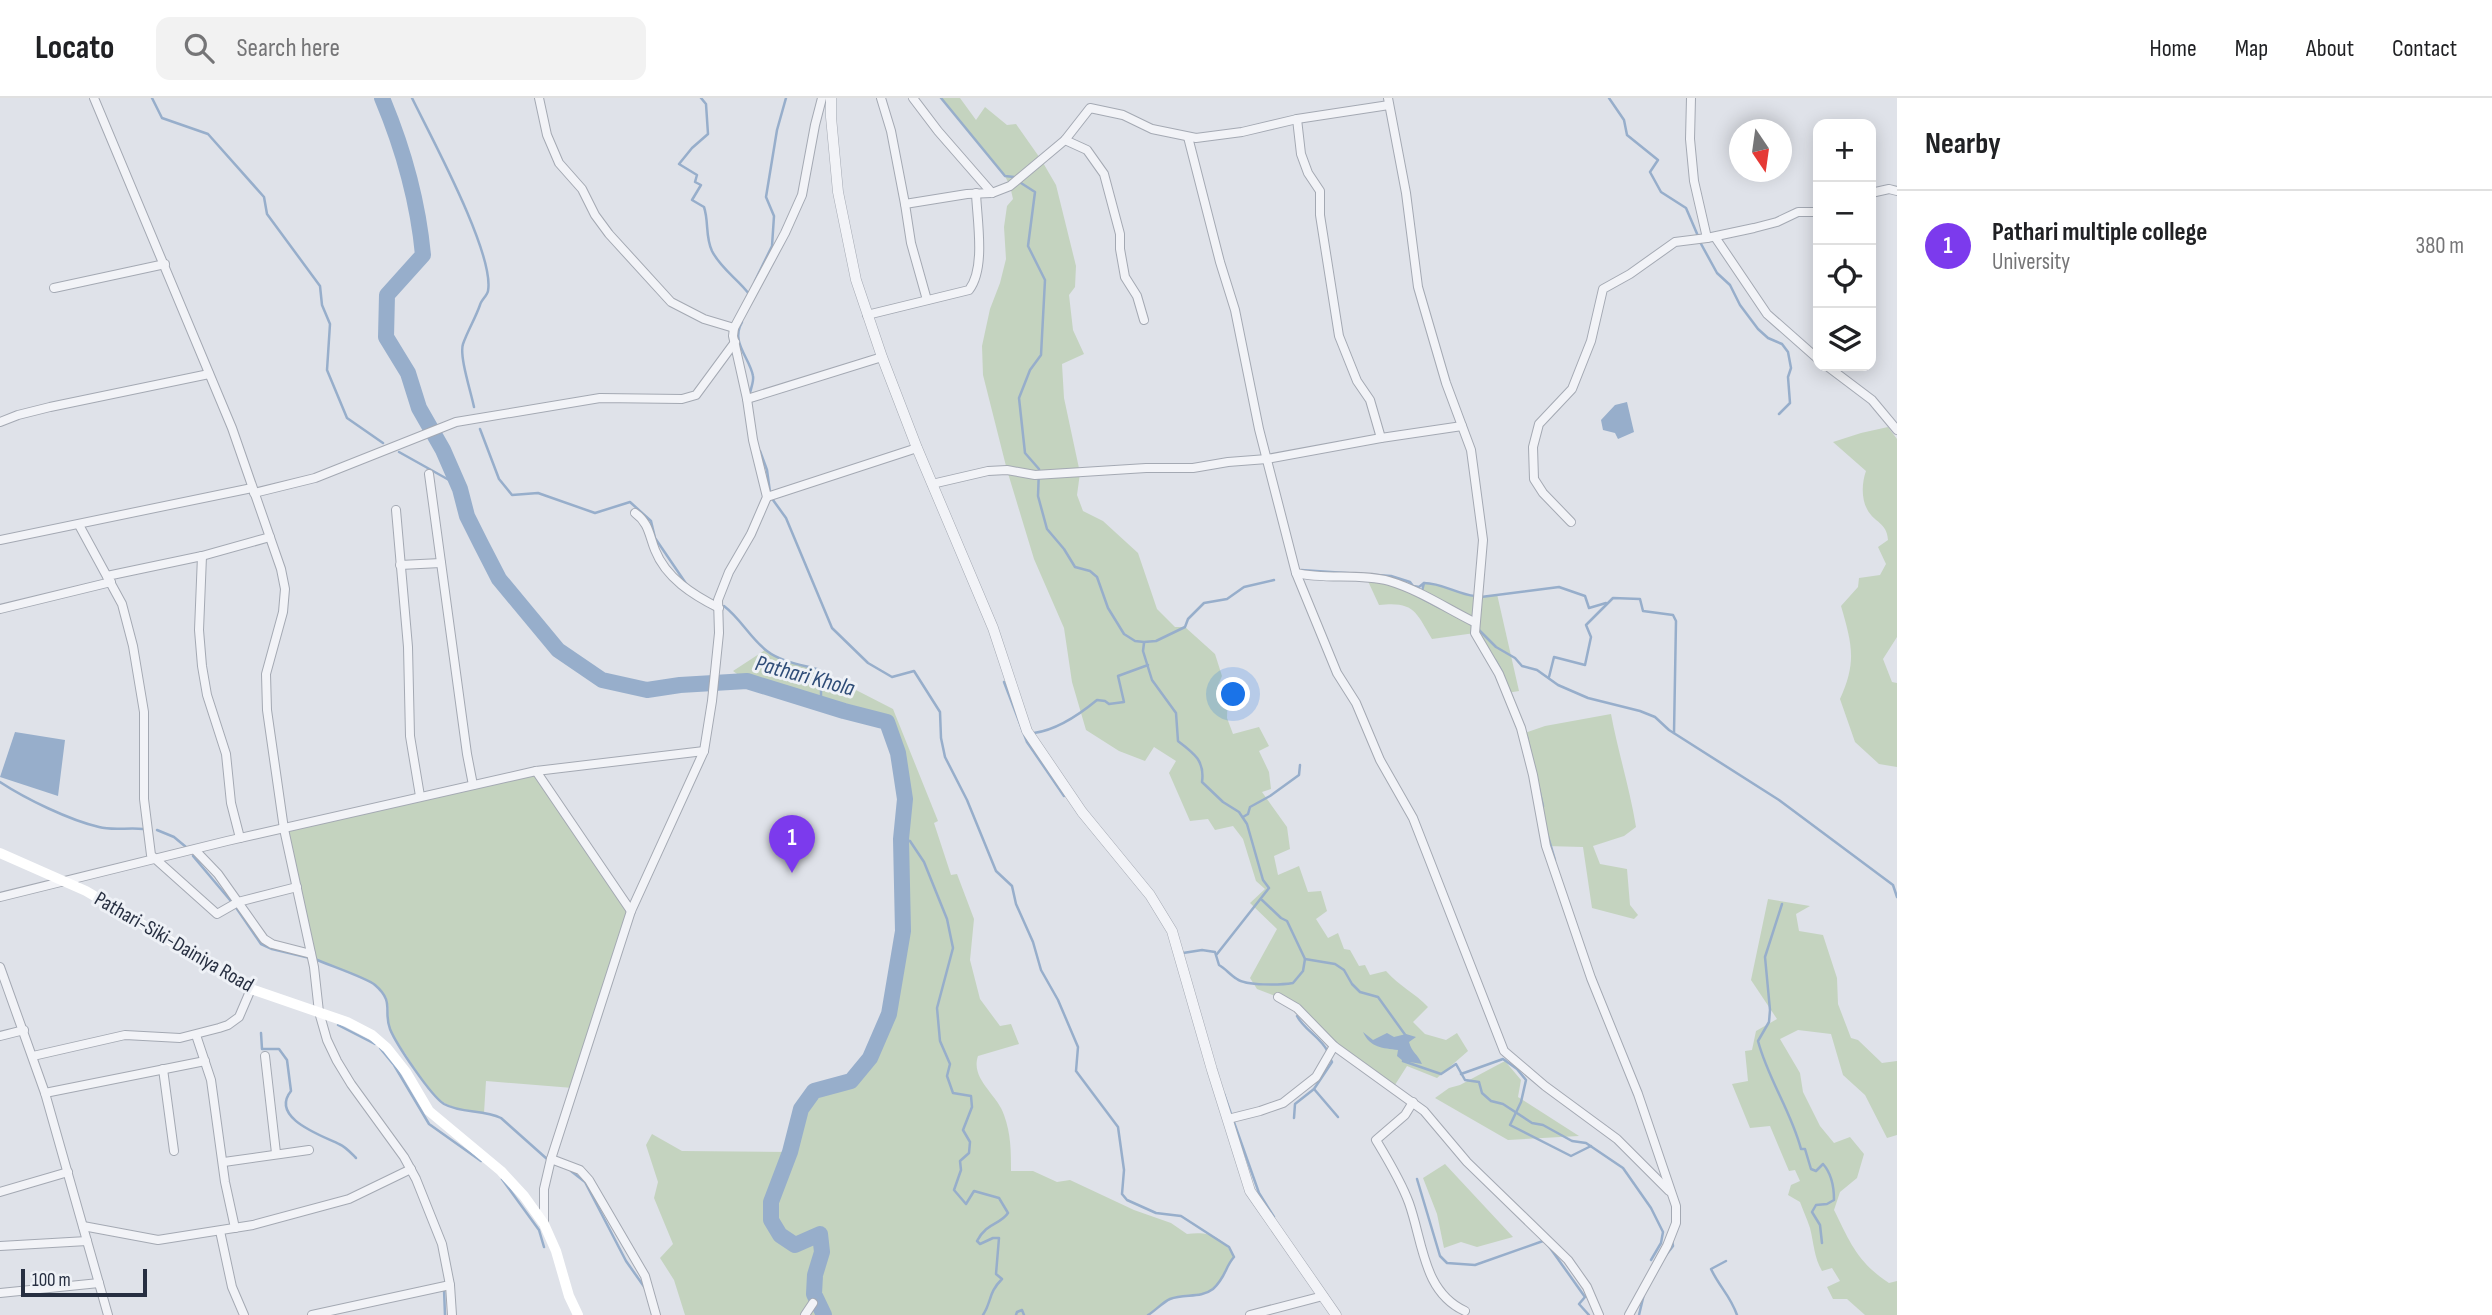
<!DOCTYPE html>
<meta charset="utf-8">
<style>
:root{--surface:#fff;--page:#f2f2f2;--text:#202124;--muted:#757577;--line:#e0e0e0;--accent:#7c3aed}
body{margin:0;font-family:"Sofia Sans Condensed",sans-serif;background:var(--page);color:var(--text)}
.controls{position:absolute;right:21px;top:21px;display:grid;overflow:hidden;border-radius:14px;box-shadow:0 4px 18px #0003}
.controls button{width:63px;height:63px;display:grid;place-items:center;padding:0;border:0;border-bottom:2px solid var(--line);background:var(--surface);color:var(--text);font:35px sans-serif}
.compass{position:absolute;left:1729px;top:21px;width:63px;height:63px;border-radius:50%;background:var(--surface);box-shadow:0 4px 18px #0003;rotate:167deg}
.scale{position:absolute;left:21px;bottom:18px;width:126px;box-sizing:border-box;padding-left:7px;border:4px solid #272f41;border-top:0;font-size:19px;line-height:24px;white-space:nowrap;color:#272f41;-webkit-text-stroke:5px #eef1f6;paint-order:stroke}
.you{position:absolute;left:1234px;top:597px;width:24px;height:24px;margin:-18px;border:5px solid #fff;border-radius:50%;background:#1a73e8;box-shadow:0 0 0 10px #1a73e833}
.badge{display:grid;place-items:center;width:46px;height:46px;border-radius:50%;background:var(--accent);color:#fff;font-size:23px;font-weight:700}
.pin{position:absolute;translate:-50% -58px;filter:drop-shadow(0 2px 4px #0008)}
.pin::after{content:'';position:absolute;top:37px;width:24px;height:21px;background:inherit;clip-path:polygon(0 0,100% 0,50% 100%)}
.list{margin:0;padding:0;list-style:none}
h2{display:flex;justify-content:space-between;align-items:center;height:91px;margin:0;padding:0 28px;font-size:30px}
h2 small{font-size:23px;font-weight:400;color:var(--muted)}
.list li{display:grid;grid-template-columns:46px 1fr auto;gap:21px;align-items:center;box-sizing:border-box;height:112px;padding:0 28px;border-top:2px solid var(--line)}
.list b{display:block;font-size:26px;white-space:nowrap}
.list p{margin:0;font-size:23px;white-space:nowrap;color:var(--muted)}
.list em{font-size:23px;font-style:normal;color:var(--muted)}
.icon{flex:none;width:38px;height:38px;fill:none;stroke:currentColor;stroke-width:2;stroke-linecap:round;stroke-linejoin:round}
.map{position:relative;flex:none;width:1897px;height:1217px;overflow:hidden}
header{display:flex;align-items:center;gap:42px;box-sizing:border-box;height:98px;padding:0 35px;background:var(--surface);border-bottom:2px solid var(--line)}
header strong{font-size:33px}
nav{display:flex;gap:38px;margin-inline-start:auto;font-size:24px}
.search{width:490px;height:63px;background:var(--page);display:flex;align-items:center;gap:18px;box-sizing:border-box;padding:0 24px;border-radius:14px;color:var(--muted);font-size:26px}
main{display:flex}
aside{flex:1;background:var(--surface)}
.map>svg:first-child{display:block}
.green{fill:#c4d3bf}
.water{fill:#97aecb}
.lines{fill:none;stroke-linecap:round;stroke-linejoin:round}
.stream{stroke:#97aecb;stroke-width:2.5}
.river{stroke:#97aecb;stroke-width:16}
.minor-casing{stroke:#a4a9b3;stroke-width:10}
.tertiary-casing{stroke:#a4a9b3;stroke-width:11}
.minor{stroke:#f2f3f7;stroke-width:8}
.tertiary{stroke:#f2f3f7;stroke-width:10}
.secondary{stroke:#fff;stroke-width:10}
.labels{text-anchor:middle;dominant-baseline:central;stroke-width:6;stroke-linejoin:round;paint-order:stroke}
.street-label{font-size:21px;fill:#272f41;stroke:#eef1f6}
.water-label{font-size:23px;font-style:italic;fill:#2e4c77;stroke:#eef1f6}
</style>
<header>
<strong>Locato</strong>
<div class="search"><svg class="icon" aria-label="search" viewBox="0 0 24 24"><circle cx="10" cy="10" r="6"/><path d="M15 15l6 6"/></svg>Search here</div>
<nav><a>Home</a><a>Map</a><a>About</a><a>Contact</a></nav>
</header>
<main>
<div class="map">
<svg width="1897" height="1217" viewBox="0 0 1897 1217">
<rect width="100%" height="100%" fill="#dfe2e9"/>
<g class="green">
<path d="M941 0H960L976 22 985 9 1007 27 1016 26 1042 63 1056 87 1076 168 1075 189 1069 197 1073 232 1084 256 1062 266 1064 300 1080 375 1077 397 1083 413 1103 423 1138 455 1157 511 1175 529H1185L1215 556 1222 578 1217 590 1228 592 1227 620 1233 636 1259 629 1269 648 1259 653 1269 674 1271 691 1262 694 1287 729 1290 751 1274 758 1278 777 1299 768 1308 794 1321 793 1327 813 1316 821 1328 840 1338 835 1344 851 1350 852 1359 868 1365 867 1370 877 1386 873C1399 888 1415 895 1428 909L1413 924 1425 936 1446 942 1457 935 1468 953 1437 980 1407 968 1393 990 1278 899 1257 891 1250 880 1277 831 1250 805 1265 791 1256 783 1243 741 1233 728 1215 732 1208 721 1190 723 1169 675 1176 663 1154 649 1145 663 1119 653 1086 632 1072 584 1064 530 1034 461 1007 372 983 277 982 248 990 211 1000 185 1006 161 1004 129 1007 108 1013 101 1010 88 1005 78Z"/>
<path d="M1888 329 1897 341V539L1883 561 1892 584 1897 585V669L1879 666 1855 644 1840 601C1857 564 1852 546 1841 508L1858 489 1859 480 1880 477 1886 466 1878 449 1888 442C1887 424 1874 425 1867 411 1861 400 1862 384 1866 373L1833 344 1861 335Z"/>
<path d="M1367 481 1421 495 1424 485C1452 486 1467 504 1497 496L1519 593 1507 595 1475 535 1432 541C1416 514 1414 503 1379 507Z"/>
<path d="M765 552 774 558 817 572 893 611 938 723 934 725 951 777 957 776 974 821 970 862 980 901 1000 928 1011 926 1019 946 978 958C970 981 998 997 1004 1017 1011 1036 1011 1053 1011 1073H1033L1057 1084 1070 1082 1134 1112 1171 1125 1187 1136C1208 1133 1223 1138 1234 1159 1225 1169 1226 1179 1213 1191 1200 1201 1185 1195 1170 1201 1163 1204 1155 1213 1148 1217H685L674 1182 660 1160 673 1146 654 1100 658 1084 646 1047 652 1036 682 1053 790 1054 801 1011 814 993C825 990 845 989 854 980 906 927 903 825 902 755 901 737 905 719 905 702 904 675 896 648 887 624L844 613 747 583 733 573Z"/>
<path d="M1611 616C1618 654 1630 691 1636 729L1624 738 1593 748 1600 766 1627 771 1630 807 1638 817 1634 821 1592 810 1583 749 1546 748 1522 636 1545 628Z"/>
<path d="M536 673 631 813 573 990 486 983 484 1015C436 1011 430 995 407 958 401 949 393 940 390 930 386 920 391 909 386 899 375 880 335 870 315 861L284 731Z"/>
<path d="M1768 801 1810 808 1796 816 1799 833 1823 837 1837 880 1838 906 1851 940 1858 942 1882 965 1897 963V1037L1887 1040 1865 997 1843 977 1831 936 1798 932 1780 941 1800 975 1803 994 1820 1028 1834 1045 1850 1039 1864 1056 1857 1080 1840 1094 1834 1112C1850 1144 1857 1164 1889 1185L1897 1183V1217H1865L1847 1201H1833L1827 1189 1840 1183 1832 1170 1822 1173C1814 1159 1814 1146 1810 1130 1807 1121 1803 1112 1800 1104L1788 1097 1791 1087 1800 1083 1795 1072 1789 1073 1770 1028 1750 1030 1732 986 1748 983 1745 953 1752 952 1756 933 1777 921 1751 882Z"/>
<path d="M1505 963 1521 982 1518 999 1579 1038 1508 1042 1435 1000 1449 990 1460 987Z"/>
<path d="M1445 1066 1513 1139 1477 1149 1461 1144 1444 1150 1437 1116 1423 1080Z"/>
</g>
<g class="water">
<path d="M1627 304 1634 334 1618 341 1615 335 1603 332 1601 322 1615 307Z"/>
<path d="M15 634 65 642 58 698 0 679Z"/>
<path d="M1363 934 1373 942 1387 935 1394 939 1406 936 1416 939 1409 944C1412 955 1418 956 1422 966L1403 963 1397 958 1398 952C1383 950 1370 950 1363 934Z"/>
</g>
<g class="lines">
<g class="stream">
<path d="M152 0 162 20 208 36 264 99 267 116 320 188 322 207 330 226 327 272 347 320 383 345"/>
<path d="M412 0C430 37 495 156 488 193 487 198 481 202 480 207 475 221 468 232 463 246 459 258 471 294 474 309"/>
<path d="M701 0 706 6 708 36 692 50 679 66 697 77 695 84 701 87 692 102 704 109C709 124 705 138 712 153 721 171 738 181 749 196"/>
<path d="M941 0 1005 78 1014 79"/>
<path d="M1609 0 1624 22 1627 37 1658 62 1650 74 1661 94 1686 110 1698 138"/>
<path d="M1021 85 1035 94 1028 148 1045 182 1041 257 1030 272 1019 300 1025 355 1039 371 1038 398 1047 431 1064 451 1075 469 1090 473 1097 479 1108 510 1124 536 1135 543 1144 544 1156 543 1185 529 1188 521 1204 505 1227 501 1244 489 1274 482"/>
<path d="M1700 144 1717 175 1730 187 1740 207 1758 231 1768 240 1782 246 1788 254 1791 270 1788 279 1790 305 1779 316"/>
<path d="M755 183 772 148 774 118 766 99 777 32 786 0"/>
<path d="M742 224C730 244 750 260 753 278 754 283 751 290 750 295"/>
<path d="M480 331 499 381 512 397 538 395 595 415 630 404 651 423 655 440 687 487"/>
<path d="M760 353 767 372 770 394"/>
<path d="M399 354 458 387"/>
<path d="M773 402 786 420 832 530 868 565 892 579 914 573 940 614 941 640 945 659 967 702 996 773 1012 788 1016 806 1033 844 1041 872 1058 902 1078 949 1076 973 1118 1029 1124 1072 1122 1096 1127 1102 1156 1115 1181 1118 1229 1149 1234 1159C1225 1169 1226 1179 1213 1191 1200 1201 1185 1195 1170 1201 1163 1204 1155 1213 1148 1217"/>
<path d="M1301 472 1391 478 1410 484 1413 488 1419 489 1424 485 1422 493"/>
<path d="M1424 485C1442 485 1457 496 1475 498"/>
<path d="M1419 499 1440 510"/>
<path d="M1481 499 1559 489 1585 498 1589 510 1606 505"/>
<path d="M724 508C741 521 750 540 767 553 781 564 803 567 820 572L824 576 821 582V605"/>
<path d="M1446 513 1465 523"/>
<path d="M1477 530 1496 549 1515 560 1522 568 1537 572 1558 587 1588 600 1640 613 1655 619 1669 632 1779 702 1893 787 1897 799"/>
<path d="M1144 545 1143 553 1152 582 1176 615 1178 643C1194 655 1205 663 1202 684L1223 704 1239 714 1247 726 1263 782 1269 790 1217 856"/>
<path d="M1495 562 1502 574"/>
<path d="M1549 579 1554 559 1585 567 1591 539 1586 527 1613 500 1640 501 1643 513 1673 517 1676 523 1674 635"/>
<path d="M1004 584 1027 644 1064 698"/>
<path d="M1034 635C1057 632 1080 616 1097 602L1105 603 1109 606 1124 604 1118 578 1148 567"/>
<path d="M1527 639 1543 708"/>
<path d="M0 684C26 701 69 722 99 729 113 733 129 729 143 731"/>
<path d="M1243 719 1248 716 1250 709 1270 698 1299 677 1300 667"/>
<path d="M157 732 174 739 186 749"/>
<path d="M1547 735 1555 762"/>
<path d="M901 741 910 743 924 764 947 821 953 850 937 910 940 943 950 966 947 978 953 995 971 998 972 1009 963 1032 970 1044 969 1055 960 1063 961 1072 954 1092 966 1106 974 1093 999 1100 1008 1115C1000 1127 987 1124 977 1143L980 1146 993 1140H999L996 1176 1002 1181C988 1195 992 1203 983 1217"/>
<path d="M193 758 230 802"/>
<path d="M1262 802 1281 820 1287 823 1305 861 1335 866 1344 872 1352 886 1360 894 1378 899 1406 938"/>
<path d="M1782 806 1765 859 1770 912 1769 924 1758 943C1768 981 1791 1013 1801 1051H1805L1811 1071 1816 1073 1823 1066C1832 1076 1834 1089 1834 1102L1827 1106 1816 1107 1812 1114 1820 1127 1822 1145"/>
<path d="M235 808 261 846 272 851 310 860"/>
<path d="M1183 855 1202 852 1215 854 1219 867C1226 871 1230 877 1237 881 1246 888 1281 887 1293 885L1303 873 1305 861"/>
<path d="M315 861C328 867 367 880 375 887 395 904 383 913 390 931 396 946 431 998 444 1006 462 1016 483 1011 501 1020L547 1061"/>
<path d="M1297 918C1304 932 1321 939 1328 954"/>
<path d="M338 927 375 946"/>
<path d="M261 935 262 951H279L287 962 291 993C269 1020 323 1038 339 1046 346 1049 351 1055 356 1060"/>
<path d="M380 950 394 967 429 1026 481 1063"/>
<path d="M1403 963 1441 976 1456 966 1465 982 1479 984 1482 995 1491 1003 1503 1006 1532 1025 1543 1027 1572 1043 1586 1045 1623 1070 1651 1110 1663 1134 1661 1145 1651 1162"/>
<path d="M1461 976 1503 961 1517 971 1526 982 1521 1004 1510 1027 1571 1058 1591 1048"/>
<path d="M1314 991 1332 964 1330 960"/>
<path d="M1224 996 1259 1095 1274 1119"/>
<path d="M1294 1020 1295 1006 1314 991 1338 1019"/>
<path d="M571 1073 585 1084 626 1163 645 1190"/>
<path d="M502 1081 539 1132 544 1149"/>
<path d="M1417 1081 1440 1158 1447 1165 1475 1167 1543 1143"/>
<path d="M1548 1147 1585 1199 1579 1206 1589 1217"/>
<path d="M1666 1157 1673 1148 1672 1142"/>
<path d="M1726 1163 1711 1171C1720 1190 1730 1197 1737 1217"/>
<path d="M444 1191 445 1217"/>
<path d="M1016 1217 1017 1214 1022 1212 1024 1217"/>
<path d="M1639 1217 1644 1196"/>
</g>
<path class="river" d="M382 0C403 50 418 104 423 157L387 197 386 239 408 275 419 310 443 352 460 391 467 418 481 446 499 481 558 552 602 582 647 592 680 587 747 583 844 613 887 624 898 655 905 701 901 741 903 833 889 916 870 960 851 983 814 993 801 1011 790 1054 771 1104V1122L780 1137 795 1147 820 1136 822 1154 815 1177 814 1196 824 1217"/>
<g class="minor-casing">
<g id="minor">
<path d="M94 0 232 330 281 471 285 491 283 514 266 576 267 612 284 731 314 869 319 914 327 942 337 963 351 986 404 1059 416 1081 442 1146 450 1187 452 1217"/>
<path d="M539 0 547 37 559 65 582 91 595 117 609 136 671 204 704 221 734 230"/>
<path d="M881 0 891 33 905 106 967 96 992 95 1010 88 1065 42 1090 10 1123 17 1152 31 1196 40 1242 34 1297 21 1389 7"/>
<path d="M913 0 938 33 992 95"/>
<path d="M1388 0 1406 95 1418 189 1446 285 1471 352 1483 442 1475 535 1499 576 1521 630 1533 677 1546 748 1591 880 1638 996 1676 1108V1125L1667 1148 1629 1217"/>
<path d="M1691 0 1690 41 1694 83 1707 140"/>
<path d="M1297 21 1301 56 1308 75 1320 93V117L1339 238 1357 283 1370 302 1381 340"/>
<path d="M1188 39 1220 164 1235 212 1259 331 1296 475C1326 482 1359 475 1389 483 1419 492 1446 510 1474 524"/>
<path d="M1065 42 1087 52 1104 76 1120 136V151L1125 179 1137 198 1144 222"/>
<path d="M1871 95 1889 91 1897 93"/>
<path d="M905 106 911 145 927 202"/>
<path d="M1715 139 1767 216 1818 261"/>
<path d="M54 190 165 166"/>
<path d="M867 217 969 192C986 170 977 122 976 95"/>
<path d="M1827 268 1872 302 1897 332"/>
<path d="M747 301 882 259"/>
<path d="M0 324 18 317 50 309 209 276"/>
<path d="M429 376 467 656 473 687"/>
<path d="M932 386 988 373 1007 372 1035 377 1146 370H1193L1228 364 1267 361 1381 340 1462 328"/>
<path d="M254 395 315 380 456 324 600 300 682 301 696 297 735 244"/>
<path d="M767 399 917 350"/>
<path d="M396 412 408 549 410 638 420 698"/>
<path d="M635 415C649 425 649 437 655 452 666 480 693 497 719 510"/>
<path d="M1571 424 1543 395 1534 381 1533 349 1539 326 1572 291 1591 243 1603 191 1630 176 1675 144 1707 140 1754 130 1777 124 1798 114H1818"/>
<path d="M79 427 122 506 133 548 144 614V701L151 757 217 816 238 804 297 789"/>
<path d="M0 442 252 390"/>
<path d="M202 458 199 532 202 568 207 597 226 656 231 705 240 740"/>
<path d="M400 467 441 465"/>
<path d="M1296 475 1337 575 1356 605 1380 662 1413 720 1504 953 1545 988 1617 1041 1669 1093"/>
<path d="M107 478 202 458 270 439"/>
<path d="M0 511 111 484"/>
<path d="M536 673 631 813"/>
<path d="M195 752 218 776 264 841 272 846 311 856"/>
<path d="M0 799 227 743 536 673 704 653"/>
<path d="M0 869 45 995 108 1217"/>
<path d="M1278 899 1297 910 1334 948 1424 1013 1467 1064 1568 1162 1587 1189 1599 1217"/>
<path d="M196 937 211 982 225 1084 235 1130"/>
<path d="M0 938 24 932"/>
<path d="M33 958 125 937 180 940 219 930 228 927 239 919 251 891"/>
<path d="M265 958 276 1055"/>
<path d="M163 971 174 1053"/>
<path d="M45 995 205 963"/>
<path d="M1413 1004 1405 1017 1376 1042C1388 1062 1401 1083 1409 1105 1423 1144 1423 1194 1465 1213"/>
<path d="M1228 1021 1260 1013 1283 1005 1316 979 1334 948"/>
<path d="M551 1061 580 1072 589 1082 645 1178 656 1217"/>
<path d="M224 1064 309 1052"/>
<path d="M0 1094 68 1074"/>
<path d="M544 1126V1091L551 1061 631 813 704 653 712 603 719 535 718 502 729 474 751 436 767 399 753 342 747 301 733 238 734 230 785 135 802 97 815 27 822 0"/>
<path d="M83 1128 158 1142 253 1127 349 1101 411 1071"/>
<path d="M220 1133 232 1189 244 1217"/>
<path d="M0 1148 87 1143"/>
<path d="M0 1195 99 1185"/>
<path d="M312 1217 450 1187"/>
<path d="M805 1217 813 1205"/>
<path d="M1250 1217 1323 1198"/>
</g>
</g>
<g class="tertiary-casing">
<path id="tertiary" d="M831 0V19L838 94 856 182 882 259 917 350 993 530 1027 633 1082 714 1150 797 1172 833 1212 972 1250 1093 1336 1217"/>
</g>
<use href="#minor" class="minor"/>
<use href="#tertiary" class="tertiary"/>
<path class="secondary" d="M0 755 86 793 251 891 347 924 372 937 387 950 406 974 429 1013 501 1073 524 1098 544 1126 556 1153 569 1198 578 1217"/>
</g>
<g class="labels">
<g class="street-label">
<text transform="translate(174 844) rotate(30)">Pathari-Siki-Dainiya Road</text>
</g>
<g class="water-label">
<text transform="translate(805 578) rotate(15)">Pathari Khola</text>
</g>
</g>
</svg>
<div class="controls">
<button>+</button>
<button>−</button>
<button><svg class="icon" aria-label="locate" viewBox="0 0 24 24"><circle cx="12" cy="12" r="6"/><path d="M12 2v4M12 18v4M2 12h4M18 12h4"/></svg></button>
<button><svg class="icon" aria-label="layers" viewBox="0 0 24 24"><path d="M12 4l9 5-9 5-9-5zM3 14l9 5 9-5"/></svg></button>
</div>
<svg class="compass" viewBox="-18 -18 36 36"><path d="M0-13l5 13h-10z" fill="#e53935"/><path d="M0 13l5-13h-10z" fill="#757577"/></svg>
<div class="scale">100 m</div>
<div class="you"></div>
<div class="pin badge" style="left:792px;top:775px">1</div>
</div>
<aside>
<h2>Nearby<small></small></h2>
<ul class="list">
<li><span class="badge">1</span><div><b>Pathari multiple college</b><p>University</p></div><em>380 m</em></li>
</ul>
</aside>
</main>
